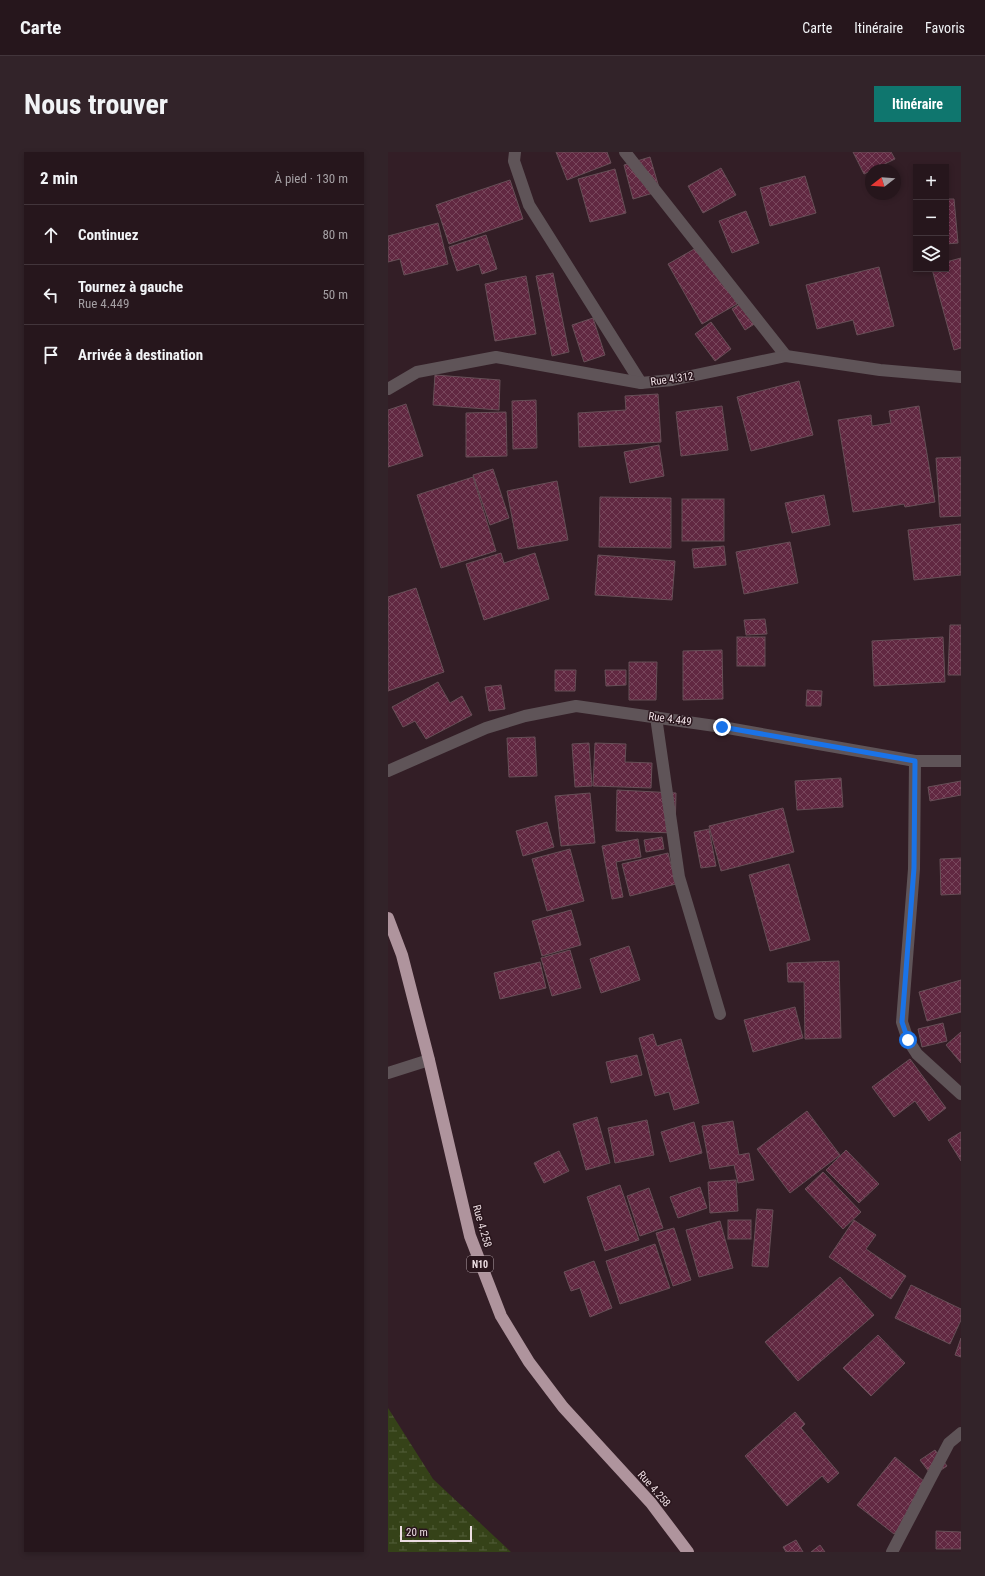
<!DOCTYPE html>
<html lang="fr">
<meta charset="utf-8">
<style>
:root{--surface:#26161c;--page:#322329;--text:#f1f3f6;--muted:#a49fa3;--line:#42353b;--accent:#0f766e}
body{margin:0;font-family:"Roboto Condensed",sans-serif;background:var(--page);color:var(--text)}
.controls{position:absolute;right:12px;top:12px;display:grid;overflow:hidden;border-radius:0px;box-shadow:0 2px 6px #0003}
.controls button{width:36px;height:36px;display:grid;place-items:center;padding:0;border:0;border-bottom:1px solid var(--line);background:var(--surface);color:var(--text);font:20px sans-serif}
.compass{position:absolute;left:477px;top:12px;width:36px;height:36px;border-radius:50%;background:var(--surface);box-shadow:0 2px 6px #0003;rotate:253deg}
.scale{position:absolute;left:12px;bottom:10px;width:72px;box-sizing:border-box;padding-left:4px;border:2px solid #ecdde2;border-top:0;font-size:11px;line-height:14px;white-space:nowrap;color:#ecdde2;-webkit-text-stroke:3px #29151c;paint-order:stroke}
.stop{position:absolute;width:12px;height:12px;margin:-9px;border:3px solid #1a73e8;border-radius:50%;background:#fff}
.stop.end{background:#1a73e8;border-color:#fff;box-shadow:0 1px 4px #0008}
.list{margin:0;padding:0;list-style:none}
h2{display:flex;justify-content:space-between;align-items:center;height:52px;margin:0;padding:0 16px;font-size:17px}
h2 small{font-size:13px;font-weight:400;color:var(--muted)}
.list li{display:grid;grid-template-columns:26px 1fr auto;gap:12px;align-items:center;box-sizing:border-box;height:60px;padding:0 16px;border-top:1px solid var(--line)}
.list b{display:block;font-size:15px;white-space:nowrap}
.list p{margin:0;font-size:13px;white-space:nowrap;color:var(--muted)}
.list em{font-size:13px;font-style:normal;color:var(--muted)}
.icon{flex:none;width:22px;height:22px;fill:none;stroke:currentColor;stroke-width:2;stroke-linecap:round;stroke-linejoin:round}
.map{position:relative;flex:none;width:573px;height:1400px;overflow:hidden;border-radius:0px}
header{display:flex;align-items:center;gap:24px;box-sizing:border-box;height:56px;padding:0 20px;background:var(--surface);border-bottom:1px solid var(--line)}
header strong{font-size:19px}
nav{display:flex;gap:22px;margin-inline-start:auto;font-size:14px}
.intro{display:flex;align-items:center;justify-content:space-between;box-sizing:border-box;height:96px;padding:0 24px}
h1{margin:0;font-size:28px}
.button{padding:10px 18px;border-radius:0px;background:var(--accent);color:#fff;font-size:14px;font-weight:700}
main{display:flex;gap:24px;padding:0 24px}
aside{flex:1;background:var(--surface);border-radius:0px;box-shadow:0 2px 6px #0003}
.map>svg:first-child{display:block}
.wetland{fill:url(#wetland-marsh)}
.building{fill:url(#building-cross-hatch);stroke:#674f57}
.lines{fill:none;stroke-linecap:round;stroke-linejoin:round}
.street{stroke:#5f5458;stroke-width:12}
.highway{stroke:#af949d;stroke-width:12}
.route{stroke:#1a73e8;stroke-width:5}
.labels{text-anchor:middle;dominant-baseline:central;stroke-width:3;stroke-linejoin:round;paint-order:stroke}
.shield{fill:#29151c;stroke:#b2a1a7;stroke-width:1}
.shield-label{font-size:10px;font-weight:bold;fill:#ecdde2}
.street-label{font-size:11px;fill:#ecdde2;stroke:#29151c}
</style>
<header>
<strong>Carte</strong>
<nav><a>Carte</a><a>Itinéraire</a><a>Favoris</a></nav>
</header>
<div class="intro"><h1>Nous trouver</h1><a class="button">Itinéraire</a></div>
<main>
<aside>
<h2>2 min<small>À pied · 130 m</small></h2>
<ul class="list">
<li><svg class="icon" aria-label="ahead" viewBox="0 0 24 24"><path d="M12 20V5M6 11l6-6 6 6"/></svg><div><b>Continuez</b></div><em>80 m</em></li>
<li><svg class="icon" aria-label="left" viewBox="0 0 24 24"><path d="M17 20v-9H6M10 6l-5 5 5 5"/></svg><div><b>Tournez à gauche</b><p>Rue 4.449</p></div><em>50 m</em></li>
<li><svg class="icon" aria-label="arrive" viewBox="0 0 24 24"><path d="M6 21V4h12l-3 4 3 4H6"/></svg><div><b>Arrivée à destination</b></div></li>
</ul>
</aside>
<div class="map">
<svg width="573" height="1400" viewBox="0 0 573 1400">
<defs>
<pattern id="wetland-marsh" width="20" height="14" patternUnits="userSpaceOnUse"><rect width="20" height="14" fill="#354218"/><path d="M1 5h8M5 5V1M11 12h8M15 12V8" fill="none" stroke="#525d39"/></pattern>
<pattern id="building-cross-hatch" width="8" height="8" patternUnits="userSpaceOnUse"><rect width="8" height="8" fill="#612841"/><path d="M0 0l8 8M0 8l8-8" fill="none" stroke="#78475c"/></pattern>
</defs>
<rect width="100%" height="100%" fill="#331e26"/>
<path class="wetland" d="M0 1256 45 1327 123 1400H0Z"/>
<g class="building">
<path d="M168 0H219L223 11 179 28Z"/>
<path d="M465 0H503L507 7 476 22Z"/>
<path d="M262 5 272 39 245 47 236 13Z"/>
<path d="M333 16 348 43 315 61 300 34Z"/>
<path d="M227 17 238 61 202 70 190 27Z"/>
<path d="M417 24 428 61 382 74 372 36Z"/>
<path d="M122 28 135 67 61 92 48 53Z"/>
<path d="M558 47H566L570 91 558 92Z"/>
<path d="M358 59 371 91 344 101 331 69Z"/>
<path d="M50 71 60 112 16 123 12 107 0 110V84Z"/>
<path d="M98 83 109 117 94 122 91 112 69 119 61 95Z"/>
<path d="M315 92 349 152 314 172 280 112Z"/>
<path d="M573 106V196L566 198 544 117H558V110Z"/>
<path d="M491 115 506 174 469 183 465 168 429 177 418 133Z"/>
<path d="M165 121 181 200 164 204 148 124Z"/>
<path d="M138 124 148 182 107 189 97 132Z"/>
<path d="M355 150 368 171 357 178 344 157Z"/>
<path d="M205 166 217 203 196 210 184 173Z"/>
<path d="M323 170 343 197 327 209 307 182Z"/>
<path d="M47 223 112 228 111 258 45 253Z"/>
<path d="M411 229 425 283 363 299 349 245Z"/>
<path d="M270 242 273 290 191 295 190 261 238 258 237 244Z"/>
<path d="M148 248 149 296 125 297 124 249Z"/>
<path d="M18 252 35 304 0 315V258Z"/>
<path d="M334 254 340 298 293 304 288 260Z"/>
<path d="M531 254 547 350 517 355 516 352 465 360 450 268 483 263 484 274 503 271 501 259Z"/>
<path d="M118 260 119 304 78 305V261Z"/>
<path d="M271 293 276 324 242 331 236 300Z"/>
<path d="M573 305V364L552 365 548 306Z"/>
<path d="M105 317 121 366 102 373 85 323Z"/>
<path d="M85 325 108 399 53 416 29 343Z"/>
<path d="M169 329 180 388 130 397 119 339Z"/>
<path d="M436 343 442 373 404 381 397 351Z"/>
<path d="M212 345 283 346V396L211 395Z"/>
<rect x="294" y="347" width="42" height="42"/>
<path d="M573 372V423L526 428 520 378Z"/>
<path d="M402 390 410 431 356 442 348 400Z"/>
<path d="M336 394 338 413 306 416 304 397Z"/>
<path d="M113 401 116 411 147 401 161 447 96 468 78 412Z"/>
<path d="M210 403 287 409 284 448 207 443Z"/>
<path d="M28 436 56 520 0 539V445Z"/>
<path d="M377 467 379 482 358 483 356 468Z"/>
<path d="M562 473H573V523H560Z"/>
<rect x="349" y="485" width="28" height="29"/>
<path d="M555 485 557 530 486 534 484 489Z"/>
<path d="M334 498 335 547 295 548V499Z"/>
<path d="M241 510H269L268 548H241Z"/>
<path d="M167 518H188L187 539H167Z"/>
<path d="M217 518H238V533L218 534Z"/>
<path d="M50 530 62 551 74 544 84 563 38 587 27 569 15 575 4 555Z"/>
<path d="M113 533 117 557 101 559 97 535Z"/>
<path d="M419 538 434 539 433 554H418Z"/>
<path d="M147 585 149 624 121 625 119 586Z"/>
<path d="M201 591 204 634 187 635 184 592Z"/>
<path d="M207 591 238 592 237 610 264 611 263 636 205 634Z"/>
<path d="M453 626 455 655 409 658 407 629Z"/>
<path d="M573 629V643L542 649 540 635Z"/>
<path d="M229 638 288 641 287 681 228 679Z"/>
<path d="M202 641 207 691 173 694 167 644Z"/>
<path d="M395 656 406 700 333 719 321 674Z"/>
<path d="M159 670 166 695 135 704 128 679Z"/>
<path d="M321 677 328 714 313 716 306 680Z"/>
<path d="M274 685 276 697 258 700 256 688Z"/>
<path d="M250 687 253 705 228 710 235 745 224 747 214 694Z"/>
<path d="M182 697 196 749 159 759 144 707Z"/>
<path d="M280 701 288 732 242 744 234 712Z"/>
<path d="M573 706V742L553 743 552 707Z"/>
<path d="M401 712 422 788 382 799 361 723Z"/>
<path d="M183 758 193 793 154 804 144 769Z"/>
<path d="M241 794 252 828 213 841 202 807Z"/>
<path d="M182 798 193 836 164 844 153 806Z"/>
<path d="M451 809 453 886 417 887 416 830H400L399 811Z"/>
<path d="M152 810 158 836 112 847 106 821Z"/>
<path d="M573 828V860L539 869 531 840Z"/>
<path d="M407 855 415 886 365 900 356 868Z"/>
<path d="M555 871 559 889 534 895 530 877Z"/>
<path d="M573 880V911L558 893Z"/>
<path d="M265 882 269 894 293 887 311 951 286 958 281 940 267 944 251 886Z"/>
<path d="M249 903 254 923 223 931 218 910Z"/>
<path d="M522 907 558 956 541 969 527 949 506 965 484 935Z"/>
<path d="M419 959 452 1003 402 1041 369 997Z"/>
<path d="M209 965 222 1011 198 1018 185 972Z"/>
<path d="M259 968 266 1003 227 1011 220 976Z"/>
<path d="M345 969 351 1003 361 1001 366 1028 350 1031 346 1013 322 1017 314 974Z"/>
<path d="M306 970 314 1001 282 1010 273 980Z"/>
<path d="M573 980V1009L560 988Z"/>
<path d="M458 998 491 1032 471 1051 438 1018Z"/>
<path d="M171 999 181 1019 156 1031 146 1011Z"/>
<path d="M435 1020 473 1060 455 1077 417 1037Z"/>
<path d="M348 1028 350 1059 322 1061 320 1030Z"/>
<path d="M232 1033 251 1088 217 1099 199 1045Z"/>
<path d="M312 1035 319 1056 290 1066 282 1045Z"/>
<path d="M261 1036 275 1076 252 1084 239 1044Z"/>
<path d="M369 1057 385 1058 380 1115 364 1114Z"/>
<rect x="340" y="1068" width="23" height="19"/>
<path d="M466 1068 488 1083 478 1097 518 1124 503 1147 441 1105Z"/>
<path d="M332 1069 345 1116 311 1125 298 1078Z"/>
<path d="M286 1076 303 1128 285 1134 268 1081Z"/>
<path d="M267 1092 282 1136 232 1152 218 1109Z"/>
<path d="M206 1109 224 1156 202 1165 192 1136 183 1139 176 1120Z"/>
<path d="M452 1125 486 1163 410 1229 377 1190Z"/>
<path d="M523 1133 573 1157V1168L562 1192 507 1166Z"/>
<path d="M490 1183 517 1211 483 1244 455 1216Z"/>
<path d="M573 1186V1205L567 1203Z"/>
<path d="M407 1260 417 1272 413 1276 451 1321 440 1331 434 1324 399 1354 357 1304Z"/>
<path d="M547 1298 559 1314 544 1324 532 1308Z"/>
<path d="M507 1305 543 1335 506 1382 469 1353Z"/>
<path d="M548 1379 573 1380V1397H548Z"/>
<path d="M408 1388 415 1400H398L395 1395Z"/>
<path d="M432 1393 437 1400H423Z"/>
</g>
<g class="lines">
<g class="street">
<path d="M127 0 126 9 141 53 253 231"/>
<path d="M237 0 398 204"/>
<path d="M0 237 29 220 108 205 253 231 284 228 398 204 492 218 573 225"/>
<path d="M268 565 291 725 332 862"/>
<path d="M527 609 526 717 514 870 520 888 529 902 573 942"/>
<path d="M0 619 98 576 137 564 188 554 334 575 527 609H573"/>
<path d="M0 921 41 908"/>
<path d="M504 1400 561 1291 573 1281"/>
</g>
<path class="highway" d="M0 766 14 803 41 908 82 1084 113 1164 141 1210 175 1255 263 1351 300 1400"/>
</g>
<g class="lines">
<path class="route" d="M334 575 527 609 526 716 514 870 520 888"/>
</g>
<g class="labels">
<rect class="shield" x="79" y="1104" width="26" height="16" rx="3"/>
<g class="shield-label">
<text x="92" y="1112">N10</text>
</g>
<g class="street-label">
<text transform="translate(284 227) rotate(-8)">Rue 4.312</text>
<text transform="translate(282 567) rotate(8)">Rue 4.449</text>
<text transform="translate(94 1074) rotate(74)">Rue 4.258</text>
<text transform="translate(266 1337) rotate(49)">Rue 4.258</text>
</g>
</g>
</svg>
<div class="controls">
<button>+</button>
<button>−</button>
<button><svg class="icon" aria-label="layers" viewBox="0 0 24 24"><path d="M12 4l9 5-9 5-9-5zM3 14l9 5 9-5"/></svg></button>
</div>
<svg class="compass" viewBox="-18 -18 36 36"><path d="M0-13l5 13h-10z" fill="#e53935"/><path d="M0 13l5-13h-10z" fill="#a49fa3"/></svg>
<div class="scale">20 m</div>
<div class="stop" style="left:520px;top:888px"></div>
<div class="stop end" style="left:334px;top:575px"></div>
</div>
</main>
